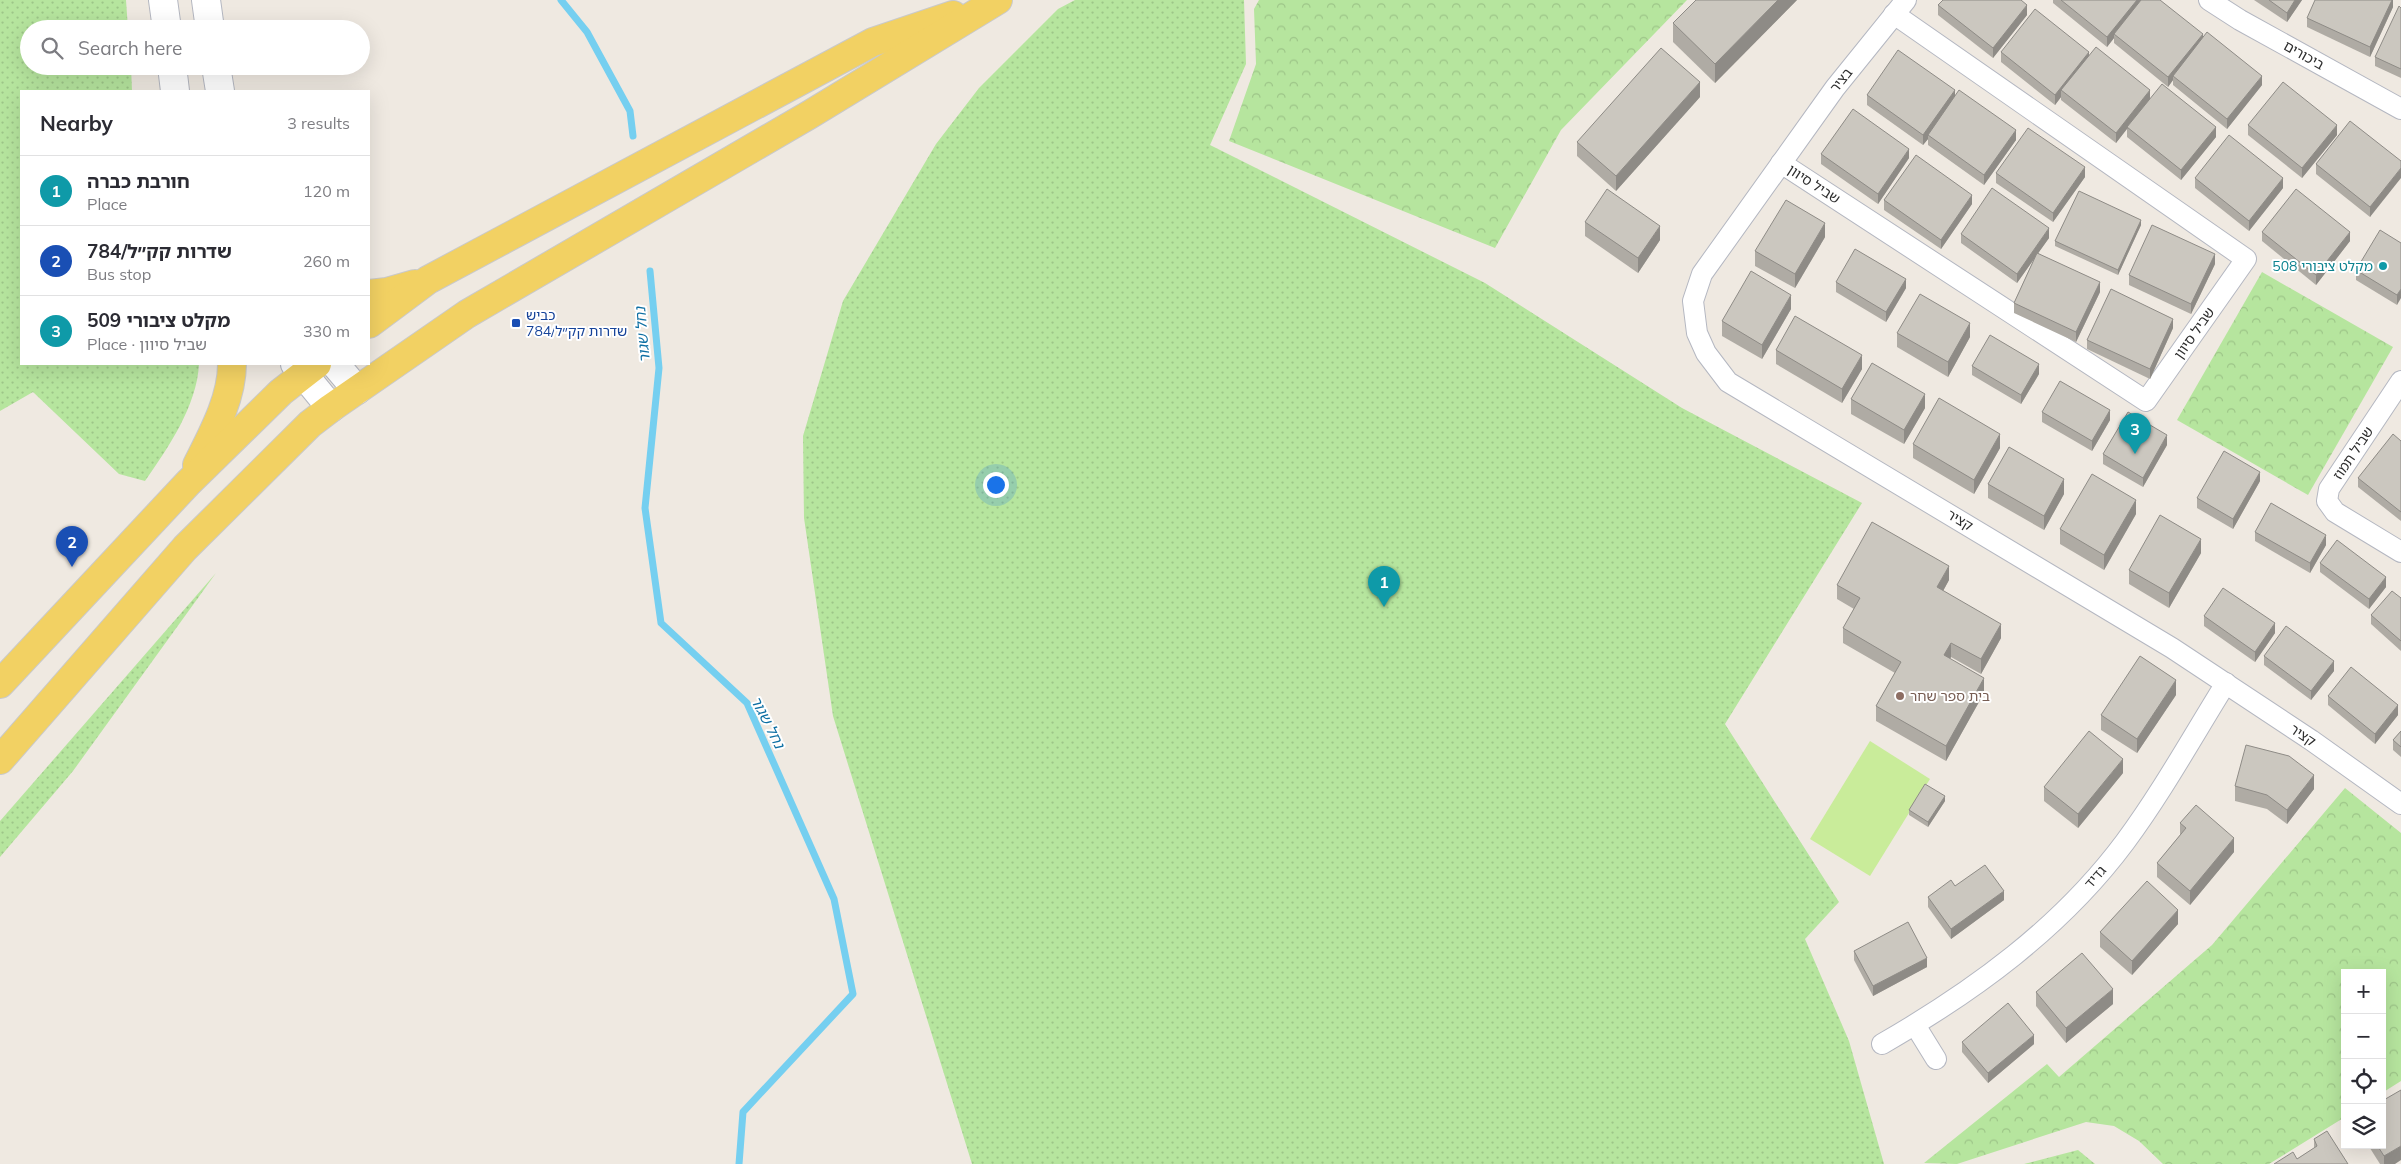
<!DOCTYPE html>
<meta charset="utf-8">
<style>
:root{--surface:#fff;--page:#f7f7f7;--text:#2b2b33;--muted:#7c7c81;--line:#e1e1e2;--accent:#7c3aed}
body{margin:0;font-family:Mulish,"Noto Sans Hebrew",sans-serif;background:var(--page);color:var(--text)}
.controls{position:absolute;right:15px;bottom:15px;display:grid;overflow:hidden;border-radius:0px;box-shadow:0 5px 20px #0002}
.controls button{width:45px;height:45px;display:grid;place-items:center;padding:0;border:0;border-bottom:1px solid var(--line);background:var(--surface);color:var(--text);font:25px sans-serif}
.you{position:absolute;left:995px;top:484px;width:18px;height:18px;margin:-12px;border:4px solid #fff;border-radius:50%;background:#1a73e8;box-shadow:0 0 0 8px #1a73e833}
.badge{display:grid;place-items:center;width:32px;height:32px;border-radius:50%;background:var(--accent);color:#fff;font-size:16px;font-weight:700}
.pin{position:absolute;translate:-50% -41px;filter:drop-shadow(0 1px 2px #0008)}
.pin::after{content:'';position:absolute;top:26px;width:18px;height:15px;background:inherit;clip-path:polygon(0 0,100% 0,50% 100%)}
.list{margin:0;padding:0;list-style:none}
h2{display:flex;justify-content:space-between;align-items:center;height:65px;margin:0;padding:0 20px;font-size:21px}
h2 small{font-size:16px;font-weight:400;color:var(--muted)}
.list li{display:grid;grid-template-columns:32px 1fr auto;gap:15px;align-items:center;box-sizing:border-box;height:70px;padding:0 20px;border-top:1px solid var(--line)}
.list b{display:block;font-size:19px;white-space:nowrap}
.list p{margin:0;font-size:16px;white-space:nowrap;color:var(--muted)}
.list em{font-size:16px;font-style:normal;color:var(--muted)}
.icon{flex:none;width:28px;height:28px;fill:none;stroke:currentColor;stroke-width:2;stroke-linecap:round;stroke-linejoin:round}
.map{position:relative;flex:none;width:2401px;height:1164px;overflow:hidden}
.search{position:absolute;background:var(--surface);box-shadow:0 5px 20px #0002;left:20px;top:20px;width:350px;height:55px;display:flex;align-items:center;gap:12px;box-sizing:border-box;padding:0 18px;border-radius:28px;color:var(--muted);font-size:19px}
.panel{position:absolute;background:var(--surface);box-shadow:0 5px 20px #0002;left:20px;top:90px;width:350px;height:275px;border-radius:0px}
.map>svg:first-child{display:block}
.grass{fill:url(#grass-dots)}
.park{fill:url(#park-crowns)}
.pitch{fill:#c9ec9a}
.lines{fill:none;stroke-linecap:round;stroke-linejoin:round}
.stream{stroke:#75cff0;stroke-width:7}
.street-casing{stroke:#b4b7c1;stroke-width:22}
.secondary-casing{stroke:#b4b7c1;stroke-width:30}
.primary-casing{stroke:#c9c9c9;stroke-width:30}
.street{stroke:#fff;stroke-width:20}
.secondary{stroke:#fff;stroke-width:28}
.primary{stroke:#f2d163;stroke-width:28}
.wall{fill:#afaba4}
.shaded-wall{fill:#8e8b86}
.building{fill:#cbc7bf;stroke:#8e8b86}
.culture-dot{fill:#0f9aa8;stroke:#fff;stroke-width:2}
.transit-dot{fill:#1a4fb4;stroke:#fff;stroke-width:2}
.education-dot{fill:#8d6e63;stroke:#fff;stroke-width:2}
.labels{text-anchor:middle;dominant-baseline:central;stroke-width:4;stroke-linejoin:round;paint-order:stroke}
.street-label{font-size:14px;fill:#2e2e2e;stroke:#fff}
.culture-label{font-size:14px;fill:#0d838f;stroke:#fff;text-anchor:end}
.transit-label{font-size:14px;fill:#164399;stroke:#fff;text-anchor:start}
.education-label{font-size:14px;fill:#785e54;stroke:#fff;text-anchor:start}
.water-label{font-size:15px;font-style:italic;fill:#0d6fa3;stroke:#fff}
</style>
<div class="map">
<svg width="2401" height="1164" viewBox="0 0 2401 1164">
<defs>
<pattern id="grass-dots" width="8" height="8" patternUnits="userSpaceOnUse" patternTransform="scale(1.25)"><rect width="8" height="8" fill="#b6e59e"/><path d="M2 2h.1M6 6h.1" fill="none" stroke="#9dc588" stroke-width="1.8" stroke-linecap="round"/></pattern>
<pattern id="park-crowns" width="20" height="18" patternUnits="userSpaceOnUse" patternTransform="scale(1.25)"><rect width="20" height="18" fill="#b6e59e"/><path d="M2 6a3 3 0 1 1 6 0M12 15a3 3 0 1 1 6 0" fill="none" stroke="#9dc588"/></pattern>
</defs>
<rect width="100%" height="100%" fill="#efe9e1"/>
<g class="grass">
<path d="M0 0H126L128 29H29V66H131L132 91H21V364H199C197 406 168 448 145 481L119 474 33 392 0 411Z"/>
<path d="M1075 0H1244L1246 64 1210 145 1485 283 1682 408 1862 503 1725 724 1839 902 1805 939 1849 1041 1884 1164H972L833 716 804 518 803 436 843 301 936 144 979 88 1058 9Z"/>
<path d="M216 573 73 771 0 857V821Z"/>
<path d="M2078 1150 2095 1164H2024Z"/>
</g>
<g class="park">
<path d="M1259 0H1687L1561 130 1495 248 1229 141 1256 64 1254 9Z"/>
<path d="M2262 272 2393 347 2308 495 2177 420Z"/>
<path d="M2345 788 2401 833V1081L2382 1093V973H2345V1117L2269 1164H2163L2139 1141 2114 1126 2086 1122 1957 1164 1924 1163 2047 1064 2059 1077 2212 945Z"/>
</g>
<path class="pitch" d="M1870 741 1930 779 1870 876 1810 839Z"/>
<g class="lines">
<g class="stream">
<path d="M561 0 587 32 630 111 633 136"/>
<path d="M650 271 659 368 645 508 661 623 747 703 834 899 853 994 743 1112 739 1164"/>
</g>
<g class="street-casing">
<g id="street">
<path d="M1906 0 1835 88 1702 274 1693 301 1697 333 1706 353 1728 382 2172 648 2311 740 2401 804"/>
<path d="M2209 0 2240 20 2401 109"/>
<path d="M1781 163 2146 401 2246 259 1894 14"/>
<path d="M2401 381 2329 489 2327 501 2335 512 2401 552"/>
<path d="M1915 1025 1936 1059"/>
<path d="M1882 1044C1974 991 2061 928 2125 842 2162 792 2193 736 2226 683"/>
</g>
</g>
<g class="secondary-casing">
<g id="secondary">
<path d="M163 0 167 29"/>
<path d="M206 0 210 29"/>
<path d="M172 66 175 91"/>
<path d="M216 66 220 91"/>
<path d="M295 364 331 408"/>
<path d="M335 364 357 390"/>
</g>
</g>
<g class="primary-casing">
<g id="primary">
<path d="M369 294 387 292 415 284"/>
<path d="M369 324 428 280 873 42 953 15"/>
<path d="M197 465C212 435 232 399 232 364"/>
<path d="M0 684 188 483 281 392 317 364"/>
<path d="M0 760 185 548 310 424 331 408 467 314 809 115 998 0"/>
</g>
</g>
<use href="#street" class="street"/>
<use href="#secondary" class="secondary"/>
<use href="#primary" class="primary"/>
</g>
<g class="wall">
<path d="M1797 0 1715 83 1673 42V23Z"/>
<path d="M2053 0H2160L2203 39 2262 85 2227 129 2173 85V80L2168 87 2114 43V38L2107 47 2053 3Z"/>
<path d="M2254 0H2302L2287 22Z"/>
<path d="M2393 0V7L2370 57 2307 27V18Z"/>
<path d="M1938 5 2027 15 1993 58 1938 15Z"/>
<path d="M2401 8V78L2375 66V57Z"/>
<path d="M2001 52 2089 55 2150 99 2216 137 2181 180 2127 137V128L2116 143 2061 100V97L2055 105 2001 62Z"/>
<path d="M1867 95 1955 96 2016 140 1984 185 1928 145V139L1923 145 1867 105Z"/>
<path d="M1700 97 1616 191 1577 156V142Z"/>
<path d="M2248 125 2337 135 2302 178 2248 135Z"/>
<path d="M1821 154 1909 158 1878 204 1821 164Z"/>
<path d="M2401 161 2370 217 2316 174V164Z"/>
<path d="M1996 173 2085 177 2053 222 1996 183Z"/>
<path d="M2195 178 2283 188 2249 231 2195 188Z"/>
<path d="M1884 200 1972 204 1941 249 1884 210Z"/>
<path d="M1585 222 1660 240 1638 273 1585 236Z"/>
<path d="M2141 225 2118 275 2055 246V241Z"/>
<path d="M2262 232 2350 241 2316 285 2262 241Z"/>
<path d="M1961 234 2049 238 2038 253 2100 292 2076 342 2014 313V303L2034 259 2017 283 1961 243Z"/>
<path d="M1825 237 1795 288 1755 266V251Z"/>
<path d="M2401 243 2397 305 2356 280V270Z"/>
<path d="M2215 264 2191 314 2129 285V275Z"/>
<path d="M1836 282 1906 288 1886 322 1836 292Z"/>
<path d="M1791 309 1762 359 1722 336V321Z"/>
<path d="M2173 328 2150 379 2087 349V340Z"/>
<path d="M1897 333 1970 337 1948 377 1897 347Z"/>
<path d="M1776 350 1862 369 1842 403 1776 364Z"/>
<path d="M1972 366 2039 374 2021 404 1972 375Z"/>
<path d="M1851 399 1925 408 1904 444 1851 414Z"/>
<path d="M2042 412 2110 420 2092 451 2042 422Z"/>
<path d="M2401 441V521L2358 487V478Z"/>
<path d="M1913 444 2000 448 1974 494 1913 458Z"/>
<path d="M2167 445 2143 487 2103 464V454Z"/>
<path d="M2260 481 2233 529 2197 508V498Z"/>
<path d="M1988 484 2064 494 2044 530 1988 498Z"/>
<path d="M2136 514 2104 570 2060 544V529Z"/>
<path d="M2255 532 2326 545 2310 573 2255 541Z"/>
<path d="M2201 553 2169 608 2129 584V570Z"/>
<path d="M2320 563 2386 587 2369 609 2320 572Z"/>
<path d="M1949 580 1943 591 2001 638 1981 674 1951 657 1950 659 1984 693 1946 761 1876 721V706L1895 673 1843 643V628L1854 609 1837 599V585Z"/>
<path d="M2401 598V651L2371 624V615Z"/>
<path d="M2204 616 2275 633 2255 662 2204 626Z"/>
<path d="M2264 656 2334 671 2311 700 2264 665Z"/>
<path d="M2176 695 2137 753 2101 730V715Z"/>
<path d="M2328 696 2398 715 2375 744 2328 705Z"/>
<path d="M2401 731V757L2393 750V740Z"/>
<path d="M2123 773 2078 828 2044 801V787Z"/>
<path d="M2235 786 2314 789 2287 824 2267 809 2235 801Z"/>
<path d="M1945 801 1928 827 1909 815V810Z"/>
<path d="M2180 823 2234 852 2190 905 2157 877V863L2180 835Z"/>
<path d="M1955 886 2004 900 1951 939 1928 907V897Z"/>
<path d="M2178 924 2132 975 2100 947V932Z"/>
<path d="M1854 951 1927 967 1873 996 1854 960Z"/>
<path d="M2036 992 2113 1004 2066 1043 2036 1006Z"/>
<path d="M1962 1042 2034 1044 1988 1083 1962 1052Z"/>
<path d="M2314 1139 2348 1164 2297 1159 2314 1148Z"/>
<path d="M2368 1145H2382L2395 1164H2380Z"/>
</g>
<g class="shaded-wall">
<path d="M1778 0H1797L1715 83V64Z"/>
<path d="M2137 0H2142L2114 34V38L2107 47V37Z"/>
<path d="M2295 0H2302L2287 22V13Z"/>
<path d="M2392 0H2393V7L2370 57V47Z"/>
<path d="M2027 5V15L1993 58V48Z"/>
<path d="M2203 34V44L2173 76V80L2168 87V77Z"/>
<path d="M2089 52V62L2061 90V97L2055 105V95Z"/>
<path d="M2262 76V85L2227 129V119Z"/>
<path d="M1700 82V97L1616 191V176Z"/>
<path d="M1955 90V100L1928 135V139L1923 145V135Z"/>
<path d="M2150 90V100L2116 143V133Z"/>
<path d="M2337 125V135L2302 178V168Z"/>
<path d="M2216 127V137L2181 180V170Z"/>
<path d="M2016 130V140L1984 185V175Z"/>
<path d="M1909 149V158L1878 204V194Z"/>
<path d="M2085 167V177L2053 222V213Z"/>
<path d="M2401 168V178L2370 217V207Z"/>
<path d="M2283 178V188L2249 231V221Z"/>
<path d="M1972 195V204L1941 249V240Z"/>
<path d="M2141 220V225L2118 275V270Z"/>
<path d="M1825 223V237L1795 288V274Z"/>
<path d="M1660 226V240L1638 273V258Z"/>
<path d="M2049 228V238L2017 283V274Z"/>
<path d="M2350 232V241L2316 285V275Z"/>
<path d="M2215 254V264L2191 314V304Z"/>
<path d="M1906 279V288L1886 322V312Z"/>
<path d="M2100 282V292L2076 342V332Z"/>
<path d="M2401 289V298L2397 305V295Z"/>
<path d="M1791 295V309L1762 359V345Z"/>
<path d="M2173 319V328L2150 379V369Z"/>
<path d="M1970 323V337L1948 377V362Z"/>
<path d="M1862 355V369L1842 403V389Z"/>
<path d="M2039 364V374L2021 404V395Z"/>
<path d="M1925 394V408L1904 444V430Z"/>
<path d="M2110 410V420L2092 451V441Z"/>
<path d="M2000 434V448L1974 494V480Z"/>
<path d="M2167 435V445L2143 487V478Z"/>
<path d="M2260 472V481L2233 529V519Z"/>
<path d="M2064 479V494L2044 530V516Z"/>
<path d="M2136 500V514L2104 570V555Z"/>
<path d="M2326 535V545L2310 573V563Z"/>
<path d="M2201 539V553L2169 608V593Z"/>
<path d="M1949 566V580L1937 602V587Z"/>
<path d="M2386 577V587L2369 609V599Z"/>
<path d="M2275 623V633L2255 662V652Z"/>
<path d="M2001 624V638L1981 674V659Z"/>
<path d="M1951 643V657L1944 670V655Z"/>
<path d="M2334 661V671L2311 700V691Z"/>
<path d="M1984 678V693L1946 761V746Z"/>
<path d="M2176 680V695L2137 753V739Z"/>
<path d="M2398 705V715L2375 744V734Z"/>
<path d="M2123 759V773L2078 828V814Z"/>
<path d="M2314 775V789L2287 824V810Z"/>
<path d="M1945 796V801L1928 827V822Z"/>
<path d="M2234 838V852L2190 905V891Z"/>
<path d="M2004 891V900L1951 939V929Z"/>
<path d="M2178 910V924L2132 975V961Z"/>
<path d="M1927 958V967L1873 996V986Z"/>
<path d="M2113 989V1004L2066 1043V1028Z"/>
<path d="M2034 1035V1044L1988 1083V1073Z"/>
<path d="M2401 1146V1160L2395 1164H2384V1156Z"/>
</g>
<g class="building">
<path d="M1696 0H1778L1715 64 1673 23Z"/>
<path d="M1943 0H2021L2027 5 1993 48 1938 5Z"/>
<path d="M2061 0H2137L2107 37Z"/>
<path d="M2141 0H2160L2203 34 2168 77 2114 34Z"/>
<path d="M2269 0H2295L2287 13Z"/>
<path d="M2315 0H2392L2370 47 2307 18Z"/>
<path d="M2399 6 2401 8V69L2375 57Z"/>
<path d="M2035 9 2089 52 2055 95 2001 52Z"/>
<path d="M2207 32 2262 76 2227 119 2173 76Z"/>
<path d="M2096 47 2150 90 2116 133 2061 90Z"/>
<path d="M1661 48 1700 82 1616 176 1577 142Z"/>
<path d="M1898 50 1955 90 1923 135 1867 95Z"/>
<path d="M2283 82 2337 125 2302 168 2248 125Z"/>
<path d="M2162 84 2216 127 2181 170 2127 127Z"/>
<path d="M1959 90 2016 130 1984 175 1928 135Z"/>
<path d="M1853 109 1909 149 1878 194 1821 154Z"/>
<path d="M2350 121 2401 161V168L2370 207 2316 164Z"/>
<path d="M2028 128 2085 167 2053 213 1996 173Z"/>
<path d="M2229 135 2283 178 2249 221 2195 178Z"/>
<path d="M1916 155 1972 195 1941 240 1884 200Z"/>
<path d="M1992 188 2049 228 2017 274 1961 234Z"/>
<path d="M1607 189 1660 226 1638 258 1585 222Z"/>
<path d="M2296 189 2350 232 2316 275 2262 232Z"/>
<path d="M2079 191 2141 220 2118 270 2055 241Z"/>
<path d="M1786 200 1825 223 1795 274 1755 251Z"/>
<path d="M2152 225 2215 254 2191 304 2129 275Z"/>
<path d="M2380 230 2401 243V289L2397 295 2356 270Z"/>
<path d="M1855 249 1906 279 1886 312 1836 282Z"/>
<path d="M2037 253 2100 282 2076 332 2014 303Z"/>
<path d="M1751 271 1791 295 1762 345 1722 321Z"/>
<path d="M2111 289 2173 319 2150 369 2087 340Z"/>
<path d="M1920 294 1970 323 1948 362 1897 333Z"/>
<path d="M1795 316 1862 355 1842 389 1776 350Z"/>
<path d="M1990 335 2039 364 2021 395 1972 366Z"/>
<path d="M1872 363 1925 394 1904 430 1851 399Z"/>
<path d="M2060 381 2110 410 2092 441 2042 412Z"/>
<path d="M1939 398 2000 434 1974 480 1913 444Z"/>
<path d="M2128 412 2167 435 2143 478 2103 454Z"/>
<path d="M2393 434 2401 441V512L2358 478Z"/>
<path d="M2009 447 2064 479 2044 516 1988 484Z"/>
<path d="M2224 451 2260 472 2233 519 2197 498Z"/>
<path d="M2092 474 2136 500 2104 555 2060 529Z"/>
<path d="M2271 503 2326 535 2310 563 2255 532Z"/>
<path d="M2160 515 2201 539 2169 593 2129 570Z"/>
<path d="M1872 522 1949 566 1937 587 2001 624 1981 659 1951 643 1944 655 1984 678 1946 746 1876 706 1901 662 1843 628 1860 598 1837 585Z"/>
<path d="M2337 540 2386 577 2369 599 2320 563Z"/>
<path d="M2223 588 2275 623 2255 652 2204 616Z"/>
<path d="M2392 591 2401 598V641L2371 615Z"/>
<path d="M2286 626 2334 661 2311 691 2264 656Z"/>
<path d="M2140 656 2176 680 2137 739 2101 715Z"/>
<path d="M2351 667 2398 705 2375 734 2328 696Z"/>
<path d="M2089 731 2123 759 2078 814 2044 787Z"/>
<path d="M2401 731V747L2393 740Z"/>
<path d="M2246 745 2289 756 2314 775 2287 810 2267 795 2235 786Z"/>
<path d="M1925 784 1945 796 1928 822 1909 810Z"/>
<path d="M2196 805 2234 838 2190 891 2157 863 2186 828 2180 823Z"/>
<path d="M1985 865 2004 891 1951 929 1928 897 1951 880 1955 886Z"/>
<path d="M2147 881 2178 910 2132 961 2100 932Z"/>
<path d="M1908 922 1927 958 1873 986 1854 951Z"/>
<path d="M2082 953 2113 989 2066 1028 2036 992Z"/>
<path d="M2008 1003 2034 1035 1988 1073 1962 1042Z"/>
<path d="M2401 1090V1146L2384 1156 2377 1145H2382V1101Z"/>
<path d="M2327 1131 2348 1164H2274L2293 1152 2297 1159 2317 1146 2314 1139Z"/>
</g>
<circle class="culture-dot" cx="2383" cy="266" r="5"/>
<rect class="transit-dot" x="511" y="318" width="10" height="10" rx="2.5"/>
<circle class="education-dot" cx="1900" cy="696" r="5"/>
<g class="labels">
<g class="street-label">
<text transform="translate(2304 55) rotate(29)">ביכורים</text>
<text transform="translate(1841 80) rotate(-52)">בציר</text>
<text transform="translate(1814 184) rotate(33)">שביל סיוון</text>
<text transform="translate(2194 333) rotate(-55)">שביל סיוון</text>
<text transform="translate(2353 453) rotate(-56)">שביל תמוז</text>
<text transform="translate(1960 520) rotate(31)">קציר</text>
<text transform="translate(2303 735) rotate(34)">קציר</text>
<text transform="translate(2095 877) rotate(-49)">גדיד</text>
</g>
<g class="culture-label">
<text x="2373" y="266">מקלט ציבורי 508</text>
</g>
<g class="transit-label">
<text x="526" y="315">כביש<tspan x="526" dy="16">784/שדרות קק״ל</tspan></text>
</g>
<g class="education-label">
<text x="1910" y="696">בית ספר שחר</text>
</g>
<g class="water-label">
<text transform="translate(642 335) rotate(-95)">נחל שגור</text>
<text transform="translate(768 722) rotate(63)">נחל שגור</text>
</g>
</g>
</svg>
<div class="controls">
<button>+</button>
<button>−</button>
<button><svg class="icon" aria-label="locate" viewBox="0 0 24 24"><circle cx="12" cy="12" r="6"/><path d="M12 2v4M12 18v4M2 12h4M18 12h4"/></svg></button>
<button><svg class="icon" aria-label="layers" viewBox="0 0 24 24"><path d="M12 4l9 5-9 5-9-5zM3 14l9 5 9-5"/></svg></button>
</div>
<div class="you"></div>
<div class="pin badge" style="left:1384px;top:607px;background:#0f9aa8">1</div>
<div class="pin badge" style="left:72px;top:567px;background:#1a4fb4">2</div>
<div class="pin badge" style="left:2135px;top:454px;background:#0f9aa8">3</div>
<div class="search"><svg class="icon" aria-label="search" viewBox="0 0 24 24"><circle cx="10" cy="10" r="6"/><path d="M15 15l6 6"/></svg>Search here</div>
<section class="panel">
<h2>Nearby<small>3 results</small></h2>
<ul class="list">
<li><span class="badge" style="background:#0f9aa8">1</span><div><b>חורבת כברה</b><p>Place</p></div><em>120 m</em></li>
<li><span class="badge" style="background:#1a4fb4">2</span><div><b>784/שדרות קק״ל</b><p>Bus stop</p></div><em>260 m</em></li>
<li><span class="badge" style="background:#0f9aa8">3</span><div><b>מקלט ציבורי 509</b><p>Place · שביל סיוון</p></div><em>330 m</em></li>
</ul>
</section>
</div>
